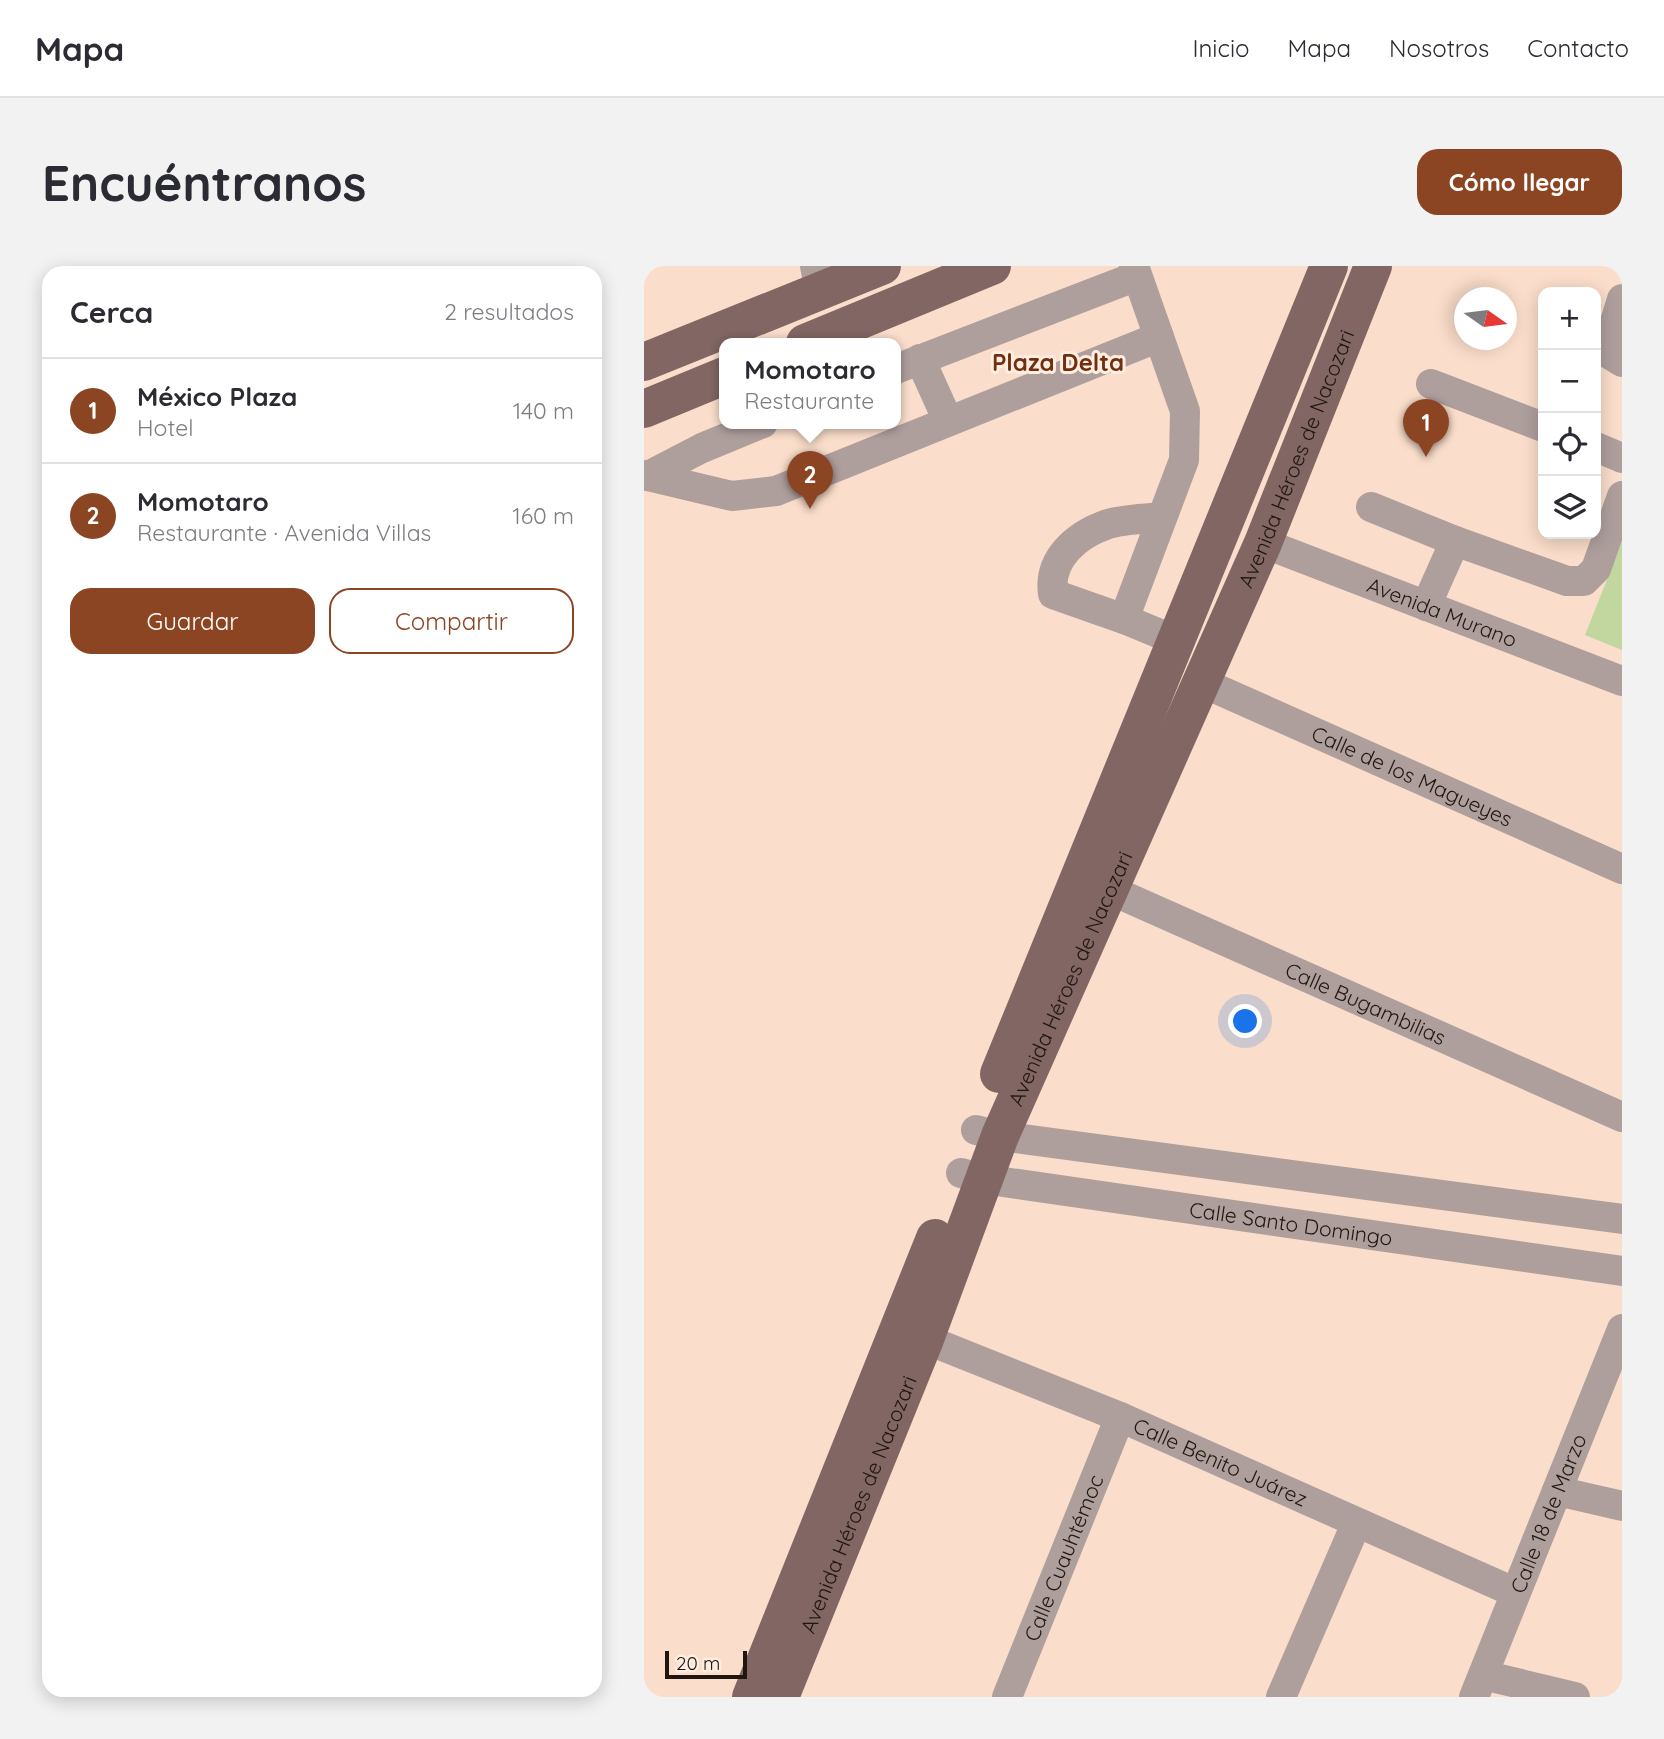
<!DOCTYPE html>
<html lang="es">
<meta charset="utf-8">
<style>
:root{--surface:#fff;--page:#f2f2f3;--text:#2b2b33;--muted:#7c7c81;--line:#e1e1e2;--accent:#8c4523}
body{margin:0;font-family:Quicksand,sans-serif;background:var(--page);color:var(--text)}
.controls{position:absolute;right:21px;top:21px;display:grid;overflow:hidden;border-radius:14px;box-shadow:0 4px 18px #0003}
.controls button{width:63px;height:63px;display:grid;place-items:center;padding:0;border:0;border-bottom:2px solid var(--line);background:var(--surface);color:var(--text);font:35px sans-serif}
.compass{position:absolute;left:810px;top:21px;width:63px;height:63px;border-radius:50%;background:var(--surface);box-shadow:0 4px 18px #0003;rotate:104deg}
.scale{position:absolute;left:21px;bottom:18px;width:82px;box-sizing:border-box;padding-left:7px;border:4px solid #20160f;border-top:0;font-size:19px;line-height:24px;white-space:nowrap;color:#20160f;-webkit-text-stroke:5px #ffede1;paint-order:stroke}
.you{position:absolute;left:602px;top:756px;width:24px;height:24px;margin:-18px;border:5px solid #fff;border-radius:50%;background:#1a73e8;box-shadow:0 0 0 10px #1a73e833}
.badge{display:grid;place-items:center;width:46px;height:46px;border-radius:50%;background:var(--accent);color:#fff;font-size:23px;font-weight:700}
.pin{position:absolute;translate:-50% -58px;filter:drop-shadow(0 2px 4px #0008)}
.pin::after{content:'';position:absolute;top:37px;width:24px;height:21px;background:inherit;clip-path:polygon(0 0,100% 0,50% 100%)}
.popup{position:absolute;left:75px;top:72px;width:182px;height:91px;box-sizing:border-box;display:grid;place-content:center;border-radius:14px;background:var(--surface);filter:drop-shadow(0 2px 5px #0005);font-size:23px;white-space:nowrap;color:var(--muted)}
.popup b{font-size:26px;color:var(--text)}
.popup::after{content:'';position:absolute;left:50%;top:100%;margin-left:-14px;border:14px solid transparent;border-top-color:var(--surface)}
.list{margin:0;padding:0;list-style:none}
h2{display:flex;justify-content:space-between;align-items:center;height:91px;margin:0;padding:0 28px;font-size:30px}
h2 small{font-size:23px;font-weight:400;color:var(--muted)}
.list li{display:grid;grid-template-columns:46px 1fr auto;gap:21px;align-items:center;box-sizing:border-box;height:105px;padding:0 28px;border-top:2px solid var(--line)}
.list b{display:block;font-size:26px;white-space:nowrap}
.list p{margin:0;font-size:23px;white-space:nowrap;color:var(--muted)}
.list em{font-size:23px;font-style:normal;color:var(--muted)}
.actions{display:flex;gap:14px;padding:21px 28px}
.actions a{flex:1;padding:16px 0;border:2px solid var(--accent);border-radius:21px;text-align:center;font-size:24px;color:var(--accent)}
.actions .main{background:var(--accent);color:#fff}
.icon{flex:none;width:38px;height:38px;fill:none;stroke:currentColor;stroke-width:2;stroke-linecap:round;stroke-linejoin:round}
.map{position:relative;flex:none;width:978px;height:1431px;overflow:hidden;border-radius:21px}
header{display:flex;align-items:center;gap:42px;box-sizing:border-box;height:98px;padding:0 35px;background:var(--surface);border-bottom:2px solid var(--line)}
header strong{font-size:33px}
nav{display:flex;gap:38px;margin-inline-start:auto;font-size:24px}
.intro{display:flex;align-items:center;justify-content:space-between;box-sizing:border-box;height:168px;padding:0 42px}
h1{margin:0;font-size:49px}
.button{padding:18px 32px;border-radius:21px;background:var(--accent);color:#fff;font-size:24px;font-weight:700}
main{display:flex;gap:42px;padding:0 42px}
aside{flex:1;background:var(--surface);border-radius:21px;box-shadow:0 4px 18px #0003}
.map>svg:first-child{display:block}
.green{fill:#c1d79f}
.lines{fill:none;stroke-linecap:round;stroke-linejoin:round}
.minor{stroke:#ae9f9d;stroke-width:30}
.major{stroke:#816663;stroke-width:38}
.labels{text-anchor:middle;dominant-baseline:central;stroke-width:6;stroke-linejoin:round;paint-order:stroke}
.street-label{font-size:21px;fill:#20160f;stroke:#ffede1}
.quarter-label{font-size:24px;font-weight:bold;fill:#703010;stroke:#ffede1}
</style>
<header>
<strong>Mapa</strong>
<nav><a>Inicio</a><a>Mapa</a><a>Nosotros</a><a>Contacto</a></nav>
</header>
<div class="intro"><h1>Encuéntranos</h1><a class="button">Cómo llegar</a></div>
<main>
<aside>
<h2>Cerca<small>2 resultados</small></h2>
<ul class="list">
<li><span class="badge">1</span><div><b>México Plaza</b><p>Hotel</p></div><em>140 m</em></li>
<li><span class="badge">2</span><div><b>Momotaro</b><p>Restaurante · Avenida Villas</p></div><em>160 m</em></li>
</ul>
<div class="actions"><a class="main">Guardar</a><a>Compartir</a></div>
</aside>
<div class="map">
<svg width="978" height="1431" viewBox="0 0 978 1431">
<rect width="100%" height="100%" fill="#faddca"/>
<path class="green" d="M978 276V384L941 369Z"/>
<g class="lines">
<g class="minor">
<path d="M171 0 176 26"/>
<path d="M490 0 541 145 540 194 480 353 409 328C404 293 432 269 464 258 480 253 501 253 518 251"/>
<path d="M978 33 965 76V88L978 96"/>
<path d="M276 93 304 155"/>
<path d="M252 103 493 10"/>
<path d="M787 118 899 161"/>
<path d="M952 181 978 192"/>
<path d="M0 209 88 230 132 225 515 71"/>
<path d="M4 210 58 182 119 157"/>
<path d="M727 241 811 275"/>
<path id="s1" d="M619 277 978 415"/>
<path d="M782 340 811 275 923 315H940L952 303 978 230"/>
<path d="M480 353 533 375"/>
<path id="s2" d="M557 416 978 603"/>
<path id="s3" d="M464 623 978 851"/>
<path d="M332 864 356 870 978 953"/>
<path id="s4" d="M317 907 339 913 978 1005"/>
<path id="s5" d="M281 1073 476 1151 870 1326"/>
<path d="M913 1225 978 1240"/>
<path d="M839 1409 931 1431"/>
<path id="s6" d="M363 1431 476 1151"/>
<path d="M637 1431 712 1258"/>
<path id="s7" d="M830 1431 978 1063"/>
</g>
<g class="major">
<path d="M161 77 348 0"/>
<path d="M0 96 238 0"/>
<path d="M0 143 80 110"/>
<path d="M355 808 685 0"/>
<path d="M107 1431 291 972"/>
<path id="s8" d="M136 1431 281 1073 356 870 619 277 729 0"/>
</g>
</g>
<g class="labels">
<g class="street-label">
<text stroke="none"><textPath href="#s8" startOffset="1342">Avenida Héroes de Nacozari</textPath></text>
<text stroke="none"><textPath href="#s1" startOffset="192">Avenida Murano</textPath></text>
<text stroke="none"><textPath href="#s2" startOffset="231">Calle de los Magueyes</textPath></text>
<text stroke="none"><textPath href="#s8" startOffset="775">Avenida Héroes de Nacozari</textPath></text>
<text stroke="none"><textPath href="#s3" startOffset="282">Calle Bugambilias</textPath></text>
<text stroke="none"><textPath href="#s4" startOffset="334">Calle Santo Domingo</textPath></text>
<text stroke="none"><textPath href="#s5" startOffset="320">Calle Benito Juárez</textPath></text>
<text stroke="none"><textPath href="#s8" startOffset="208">Avenida Héroes de Nacozari</textPath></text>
<text stroke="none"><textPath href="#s7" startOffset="198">Calle 18 de Marzo</textPath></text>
<text stroke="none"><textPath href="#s6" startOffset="150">Calle Cuauhtémoc</textPath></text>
</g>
<g class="quarter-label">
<text x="414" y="96">Plaza Delta</text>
</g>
</g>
</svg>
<div class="controls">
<button>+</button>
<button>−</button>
<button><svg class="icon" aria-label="locate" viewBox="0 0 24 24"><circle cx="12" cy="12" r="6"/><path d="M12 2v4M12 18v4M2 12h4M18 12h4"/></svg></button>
<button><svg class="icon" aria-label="layers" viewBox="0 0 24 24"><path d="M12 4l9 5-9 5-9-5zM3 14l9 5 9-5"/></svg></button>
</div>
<svg class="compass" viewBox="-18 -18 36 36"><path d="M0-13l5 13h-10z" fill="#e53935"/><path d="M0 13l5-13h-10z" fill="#7c7c81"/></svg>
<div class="scale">20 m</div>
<div class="you"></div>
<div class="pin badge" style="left:782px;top:191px">1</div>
<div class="pin badge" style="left:166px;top:243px">2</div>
<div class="popup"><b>Momotaro</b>Restaurante</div>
</div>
</main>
